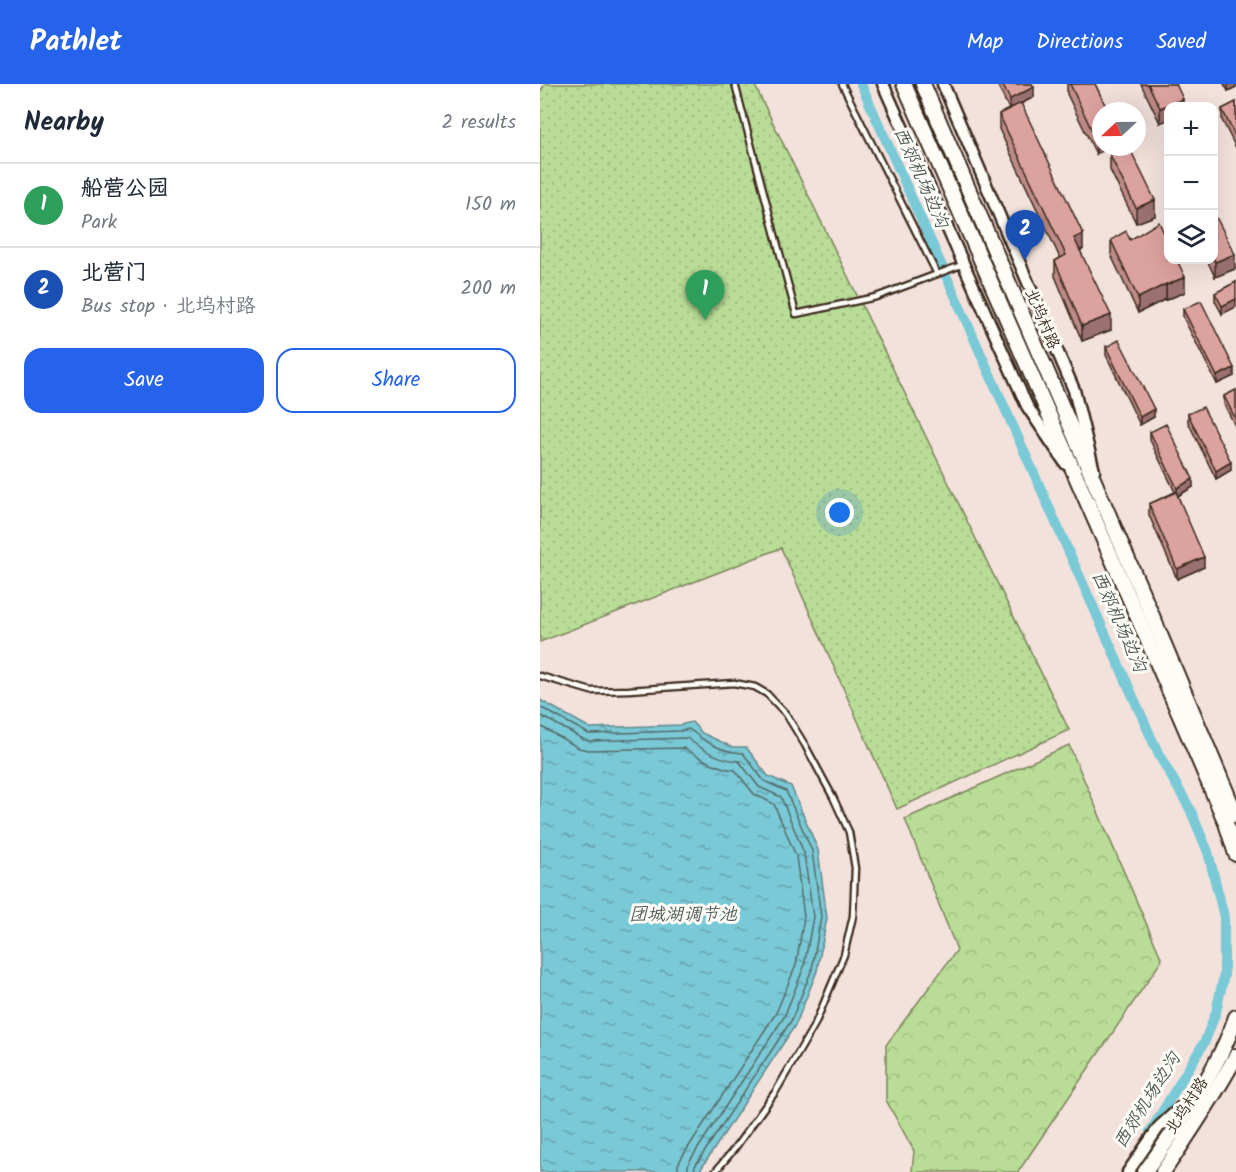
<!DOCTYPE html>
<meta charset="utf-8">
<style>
:root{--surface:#fff;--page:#f6f6f7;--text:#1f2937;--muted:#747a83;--line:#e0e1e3;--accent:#2563eb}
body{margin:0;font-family:Kalam,"LXGW WenKai TC",sans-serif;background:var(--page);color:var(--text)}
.controls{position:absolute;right:18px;top:18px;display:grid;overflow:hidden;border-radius:12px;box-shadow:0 6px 24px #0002}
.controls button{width:54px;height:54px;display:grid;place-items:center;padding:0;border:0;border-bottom:2px solid var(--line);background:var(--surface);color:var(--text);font:30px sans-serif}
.compass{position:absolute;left:552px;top:18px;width:54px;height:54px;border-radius:50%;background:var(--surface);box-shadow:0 6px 24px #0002;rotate:248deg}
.you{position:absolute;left:300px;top:429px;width:21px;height:21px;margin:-15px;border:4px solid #fff;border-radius:50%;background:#1a73e8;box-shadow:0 0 0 9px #1a73e833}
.badge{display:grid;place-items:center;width:39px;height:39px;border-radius:50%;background:var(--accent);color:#fff;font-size:20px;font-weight:700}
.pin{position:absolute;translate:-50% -50px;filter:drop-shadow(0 2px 3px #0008)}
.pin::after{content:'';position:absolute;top:32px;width:21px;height:18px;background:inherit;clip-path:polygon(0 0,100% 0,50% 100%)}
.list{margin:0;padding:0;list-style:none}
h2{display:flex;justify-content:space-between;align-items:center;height:78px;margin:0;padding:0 24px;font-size:26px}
h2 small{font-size:20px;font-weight:400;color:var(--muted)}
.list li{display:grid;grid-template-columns:39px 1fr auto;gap:18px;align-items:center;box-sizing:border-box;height:84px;padding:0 24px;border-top:2px solid var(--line)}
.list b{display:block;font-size:22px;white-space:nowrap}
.list p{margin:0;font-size:20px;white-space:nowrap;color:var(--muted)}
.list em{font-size:20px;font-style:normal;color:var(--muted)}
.actions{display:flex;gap:12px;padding:18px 24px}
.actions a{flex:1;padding:14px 0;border:2px solid var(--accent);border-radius:18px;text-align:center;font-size:21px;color:var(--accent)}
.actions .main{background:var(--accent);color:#fff}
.icon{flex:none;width:33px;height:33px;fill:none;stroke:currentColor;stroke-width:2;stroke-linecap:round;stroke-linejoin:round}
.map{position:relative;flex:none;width:696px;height:1088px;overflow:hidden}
header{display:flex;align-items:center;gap:36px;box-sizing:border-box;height:84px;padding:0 30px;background:var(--accent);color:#fff}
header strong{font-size:28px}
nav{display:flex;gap:33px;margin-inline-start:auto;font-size:21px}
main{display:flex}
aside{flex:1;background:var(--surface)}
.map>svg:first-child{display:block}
.forest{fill:url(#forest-crowns);stroke:#7a845a;stroke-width:1.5}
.park{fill:url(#park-dots);stroke:#7a845a;stroke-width:1.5}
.water{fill:url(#water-ripples);stroke:#61898c;stroke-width:1.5}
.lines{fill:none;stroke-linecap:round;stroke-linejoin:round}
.shore{stroke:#546a68;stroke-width:1.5}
.canal{stroke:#7ac9d6;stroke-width:10}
.service-casing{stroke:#3b2a1e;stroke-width:9}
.tertiary-casing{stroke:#3b2a1e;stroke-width:15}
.primary-casing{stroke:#3b2a1e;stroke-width:18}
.service{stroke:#fdfcf7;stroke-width:4.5}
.tertiary{stroke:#fdfcf7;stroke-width:10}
.primary{stroke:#fdfcf7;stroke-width:14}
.wall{fill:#bd8b88;stroke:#3b2a1e;stroke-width:1.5}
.shaded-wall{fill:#9a716f;stroke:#3b2a1e;stroke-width:1.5}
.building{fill:#dca29e;stroke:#3b2a1e;stroke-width:1.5}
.labels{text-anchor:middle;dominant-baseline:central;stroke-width:6;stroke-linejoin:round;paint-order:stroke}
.street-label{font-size:16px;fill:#3b2a1e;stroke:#fdfcf7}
.water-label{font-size:18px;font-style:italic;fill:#4e5a55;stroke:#fdfcf7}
</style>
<header>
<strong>Pathlet</strong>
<nav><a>Map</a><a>Directions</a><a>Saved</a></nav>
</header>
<main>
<aside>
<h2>Nearby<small>2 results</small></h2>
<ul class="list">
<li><span class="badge" style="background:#2e9e5b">1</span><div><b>船营公园</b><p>Park</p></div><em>150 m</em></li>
<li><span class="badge" style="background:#1a4fb4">2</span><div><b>北营门</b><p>Bus stop · 北坞村路</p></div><em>200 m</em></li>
</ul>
<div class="actions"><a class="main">Save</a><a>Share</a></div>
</aside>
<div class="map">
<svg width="696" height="1088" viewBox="0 0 696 1088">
<defs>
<pattern id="forest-crowns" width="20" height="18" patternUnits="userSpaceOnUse" patternTransform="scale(1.5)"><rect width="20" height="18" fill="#b9dd97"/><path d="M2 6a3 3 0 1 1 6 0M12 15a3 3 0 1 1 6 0" fill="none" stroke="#a0be82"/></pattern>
<pattern id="park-dots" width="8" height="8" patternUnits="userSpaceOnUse" patternTransform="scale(1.5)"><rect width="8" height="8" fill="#b9dd97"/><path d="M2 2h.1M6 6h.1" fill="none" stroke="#a0be82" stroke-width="1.8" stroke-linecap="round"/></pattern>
<pattern id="water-ripples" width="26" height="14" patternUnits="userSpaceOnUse" patternTransform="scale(1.5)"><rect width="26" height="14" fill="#7ac9d6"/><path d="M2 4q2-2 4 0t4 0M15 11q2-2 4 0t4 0" fill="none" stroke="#65a3ad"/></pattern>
</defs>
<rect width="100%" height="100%" fill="#f3e1dc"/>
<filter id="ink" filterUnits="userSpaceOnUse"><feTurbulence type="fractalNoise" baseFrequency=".0167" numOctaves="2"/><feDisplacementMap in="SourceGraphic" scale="12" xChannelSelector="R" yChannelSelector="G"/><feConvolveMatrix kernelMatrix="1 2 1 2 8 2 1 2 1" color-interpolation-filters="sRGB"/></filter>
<g filter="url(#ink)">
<path class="forest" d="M529 661 622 876 478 1088H372L374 1067 346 1016V961L417 866 365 735Z"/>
<path class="park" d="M5 0H214L529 646 357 725 241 464 0 558V8Z"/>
<path class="water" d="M0 616 50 644 140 641 152 638 162 649 192 663H206L228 692 251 702 278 766 287 834 277 887 256 940 159 1088H0Z"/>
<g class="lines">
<g class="shore">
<path d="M0 623 49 650 140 647 149 645C166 658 181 668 203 669L224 697 246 707 272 767 281 833 272 885 251 937 155 1082 154 1088"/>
<path d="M0 631 43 655 49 657 147 654C161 665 180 676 199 677L219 703 241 713 264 769 273 833 264 883 244 933 149 1078 147 1088"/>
<path d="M0 642 39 664 48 666 144 664C157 673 179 685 195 686L214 710 234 720 256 772 264 833 256 881 236 929 142 1073 138 1081V1088"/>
</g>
<path class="canal" d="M321 0 619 671 650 725 668 768 684 833V891L676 928 665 957 610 1048"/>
<g class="service-casing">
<g id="service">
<path d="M195 0 256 230 336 213 424 180"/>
<path d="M302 0 397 190"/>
<path d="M0 592 51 607 89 606 194 599 215 603 227 610 246 630 265 661 293 713 309 748 315 784 313 832 304 871 275 940 236 1007 195 1064 175 1088"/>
</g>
</g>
<g class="tertiary-casing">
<g id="tertiary">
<path d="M343 0 487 322 526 380"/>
<path d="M403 0 534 306 554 387"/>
<path d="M588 1088 619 1043 653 1012"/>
</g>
</g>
<g class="primary-casing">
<g id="primary">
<path d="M364 0 598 534 686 739 696 770"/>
<path d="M383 0 610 527 696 731"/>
<path d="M605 1088C639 1040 677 988 696 933"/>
<path d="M623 1088C649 1050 674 1013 696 972"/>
</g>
</g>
<use href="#service" class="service"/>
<use href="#tertiary" class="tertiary"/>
<use href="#primary" class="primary"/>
</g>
<g class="wall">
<path d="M457 0H492L494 13 481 20 543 165 540 166 571 246 542 257 515 192V177L520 174 459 45V30L469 25Z"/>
<path d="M527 0H555L568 27 556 70 527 10Z"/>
<path d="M601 0H636L643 22 620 39Z"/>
<path d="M684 0H696V3L688 7Z"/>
<path d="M696 18V64L682 36V25Z"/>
<path d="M570 71 615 132 596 139 570 86Z"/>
<path d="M571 156H590L645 208 626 216V215L598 229 571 171Z"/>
<path d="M667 176H674L695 185 675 193Z"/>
<path d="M696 198 682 230 675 217V209Z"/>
<path d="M643 225 694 292 677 300 643 233Z"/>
<path d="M566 263 614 333 600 341 566 271Z"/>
<path d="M696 306V344L684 320V312Z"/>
<path d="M648 330 691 386 676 395 648 338Z"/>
<path d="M610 348 653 403 638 412 664 483 637 495 609 431V420L635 408 610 356Z"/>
</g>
<g class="shaded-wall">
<path d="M688 0H696V3L688 7Z"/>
<path d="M494 3V13L470 25V15Z"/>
<path d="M643 15V22H628V36L620 39V24Z"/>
<path d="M561 52V63H571L556 70V55Z"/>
<path d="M615 116V132L596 139V124Z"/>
<path d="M543 150V165L534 169V154Z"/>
<path d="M695 170V185L675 193V178Z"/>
<path d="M645 193V208L626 216V201Z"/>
<path d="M626 200V215L598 229V214Z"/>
<path d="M696 215V223L682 230V222Z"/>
<path d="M571 231V246L542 257V242Z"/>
<path d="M694 284V292L677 300V292Z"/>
<path d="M614 325V333L600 341V333Z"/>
<path d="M691 378V386L676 395V387Z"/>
<path d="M653 395V403L637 412V404Z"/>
<path d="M664 473V483L637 495V485Z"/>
</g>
<g class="building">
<path d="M462 0H492L494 3 470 15Z"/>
<path d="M530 0H555L568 27H561V52L556 55Z"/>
<path d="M608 0H636L643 15 620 24Z"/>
<path d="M696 18V54L682 25Z"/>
<path d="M481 19 543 150 534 154 571 231 542 242 515 177 526 171 459 30Z"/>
<path d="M588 63H589L615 116 596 124 570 71Z"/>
<path d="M674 129 695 170 675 178 674 175Z"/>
<path d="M619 138 628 158V176H637L645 193 626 201V200L598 214 571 156 586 147 590 156Z"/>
<path d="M696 198V215L682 222 675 209Z"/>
<path d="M661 217 694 284 677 292 643 225Z"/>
<path d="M579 256 614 325 600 333 566 263Z"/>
<path d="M696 306V336L684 312Z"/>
<path d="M663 323 691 378 676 387 648 330Z"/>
<path d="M626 340 653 395 637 404 610 348Z"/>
<path d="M636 408 664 473 637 485 609 420Z"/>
</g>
</g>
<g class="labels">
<g class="street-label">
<text transform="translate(502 235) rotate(67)">北坞村路</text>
<text transform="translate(647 1022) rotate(-57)">北坞村路</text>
</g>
<g class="water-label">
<text transform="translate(380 94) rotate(66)">西郊机场边沟</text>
<text transform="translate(578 538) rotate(66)">西郊机场边沟</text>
<text x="143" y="831">团城湖调节池</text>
<text transform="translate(608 1017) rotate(-58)">西郊机场边沟</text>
</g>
</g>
</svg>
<div class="controls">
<button>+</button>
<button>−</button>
<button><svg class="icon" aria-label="layers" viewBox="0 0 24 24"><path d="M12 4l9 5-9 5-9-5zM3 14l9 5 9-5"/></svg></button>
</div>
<svg class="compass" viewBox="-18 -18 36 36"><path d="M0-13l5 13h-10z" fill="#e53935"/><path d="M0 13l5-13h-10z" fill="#747a83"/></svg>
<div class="you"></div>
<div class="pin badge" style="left:165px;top:236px;background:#2e9e5b">1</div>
<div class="pin badge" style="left:485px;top:176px;background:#1a4fb4">2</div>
</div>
</main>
